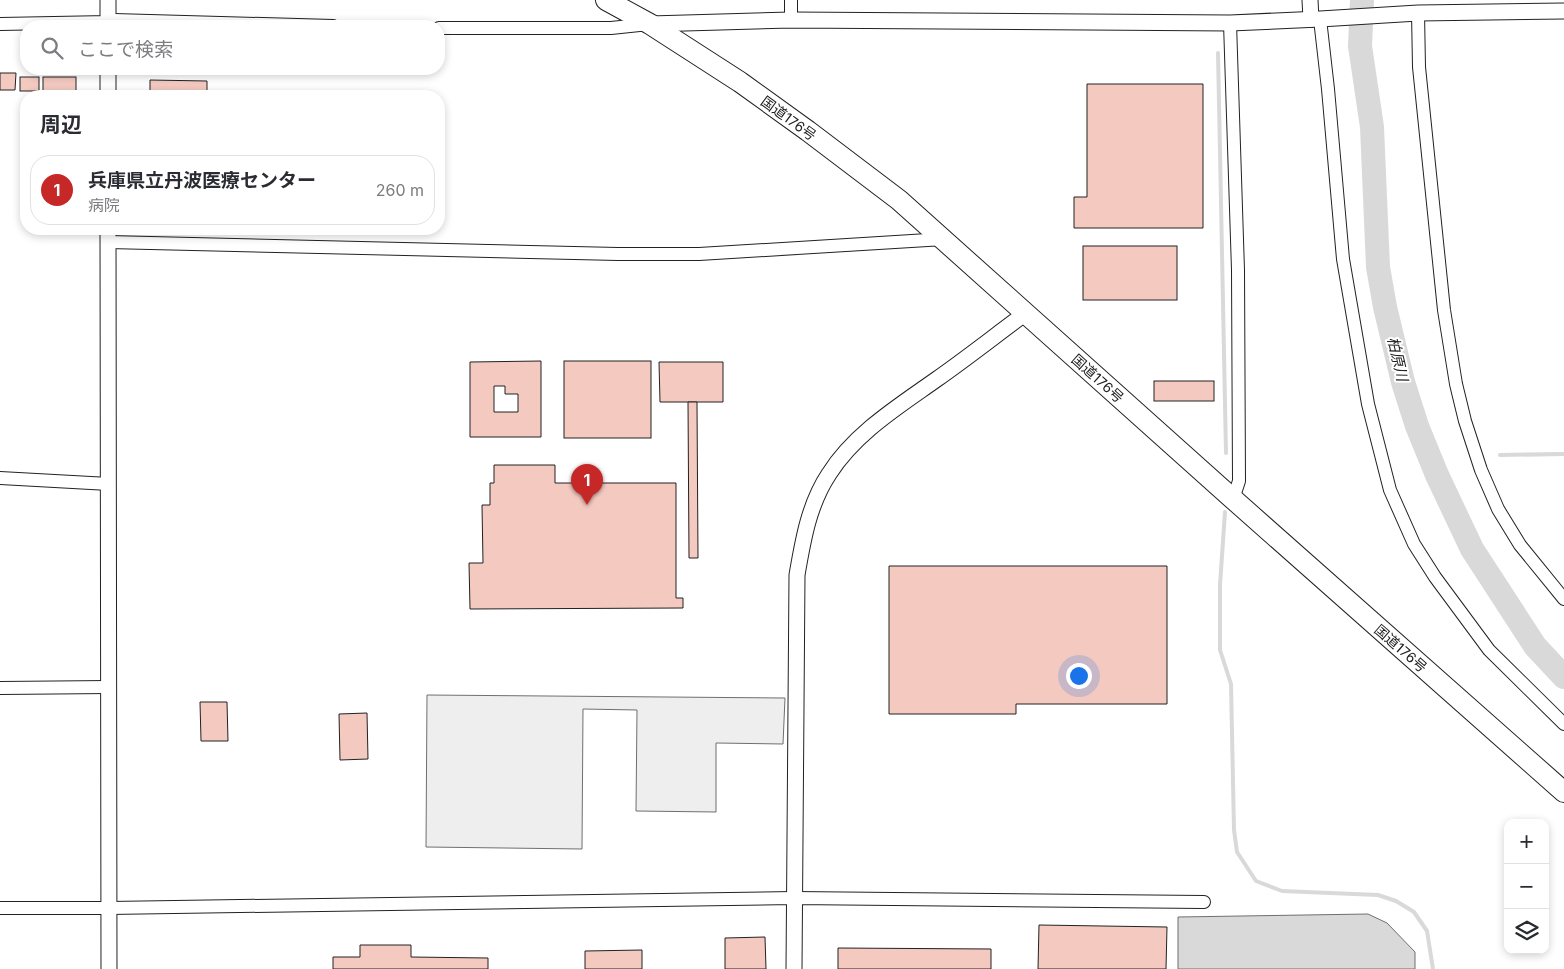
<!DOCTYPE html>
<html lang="ja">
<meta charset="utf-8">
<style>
:root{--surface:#fff;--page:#f7f7f7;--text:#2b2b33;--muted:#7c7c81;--line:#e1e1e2;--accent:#c62828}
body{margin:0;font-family:Inter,"Noto Sans JP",sans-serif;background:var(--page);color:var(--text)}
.controls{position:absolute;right:15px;bottom:15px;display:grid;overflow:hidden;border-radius:10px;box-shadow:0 2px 8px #0003}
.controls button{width:45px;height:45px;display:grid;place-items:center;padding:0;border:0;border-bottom:1px solid var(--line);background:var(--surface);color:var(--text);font:25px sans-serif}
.you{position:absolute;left:1078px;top:675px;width:18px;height:18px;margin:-12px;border:4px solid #fff;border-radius:50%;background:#1a73e8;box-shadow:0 0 0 8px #1a73e833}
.badge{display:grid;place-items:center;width:32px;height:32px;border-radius:50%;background:var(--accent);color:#fff;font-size:16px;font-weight:700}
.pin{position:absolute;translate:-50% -41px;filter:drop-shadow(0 1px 2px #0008)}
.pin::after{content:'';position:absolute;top:26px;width:18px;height:15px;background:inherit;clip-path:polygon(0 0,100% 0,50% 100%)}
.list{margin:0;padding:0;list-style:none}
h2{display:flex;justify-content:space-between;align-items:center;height:65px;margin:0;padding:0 20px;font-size:21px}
h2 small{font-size:16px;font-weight:400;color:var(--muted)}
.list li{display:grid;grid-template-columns:32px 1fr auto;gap:15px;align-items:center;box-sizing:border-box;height:70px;margin:0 10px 10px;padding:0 10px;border:1px solid var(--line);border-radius:20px}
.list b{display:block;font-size:19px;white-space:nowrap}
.list p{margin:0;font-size:16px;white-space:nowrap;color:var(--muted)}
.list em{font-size:16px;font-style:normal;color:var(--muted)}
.icon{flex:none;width:28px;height:28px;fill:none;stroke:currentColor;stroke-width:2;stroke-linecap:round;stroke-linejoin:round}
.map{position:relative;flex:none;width:1564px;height:969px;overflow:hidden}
.search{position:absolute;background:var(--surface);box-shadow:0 2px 8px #0003;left:20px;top:20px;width:425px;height:55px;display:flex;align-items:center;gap:12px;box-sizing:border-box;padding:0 18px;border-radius:20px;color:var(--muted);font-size:19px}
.panel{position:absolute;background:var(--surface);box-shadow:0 2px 8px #0003;left:20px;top:90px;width:425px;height:145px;border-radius:20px}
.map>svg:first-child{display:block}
.green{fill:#eee;stroke:#6f6f6f}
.water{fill:#d9d9d9;stroke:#6f6f6f}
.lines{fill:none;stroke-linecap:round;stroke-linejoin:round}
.stream{stroke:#d9d9d9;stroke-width:4}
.river{stroke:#d9d9d9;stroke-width:24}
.building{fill:#f3c9c0;stroke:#222;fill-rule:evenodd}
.minor-casing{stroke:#222;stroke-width:14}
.tertiary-casing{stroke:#222;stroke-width:17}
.trunk-casing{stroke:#222;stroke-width:22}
.minor{stroke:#fff;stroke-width:12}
.tertiary{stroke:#fff;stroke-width:15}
.trunk{stroke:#fff;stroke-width:20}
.labels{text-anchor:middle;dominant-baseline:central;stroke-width:4;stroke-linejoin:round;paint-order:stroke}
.street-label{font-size:14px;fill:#222;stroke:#fff}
.water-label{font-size:15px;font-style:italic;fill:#222;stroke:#fff}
</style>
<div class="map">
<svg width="1564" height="969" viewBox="0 0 1564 969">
<rect width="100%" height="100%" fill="#fff"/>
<path class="green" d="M427 695 785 698 783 744 716 743V812L636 811 637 710 583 709 582 849 426 847Z"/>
<path class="water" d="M1368 914 1387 923 1415 952V969H1178V917Z"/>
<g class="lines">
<g class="stream">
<path d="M1218 53 1226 453"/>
<path d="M1500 455 1564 454"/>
<path d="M1225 512 1220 585V650L1231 684 1234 830 1237 852 1256 881 1282 891 1378 895 1396 901 1414 912 1427 931 1433 969"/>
</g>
<path class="river" d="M1362 0 1360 46 1372 127 1378 267 1385 307 1403 382 1417 426 1437 475 1472 549 1535 646 1564 677"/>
</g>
<g class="building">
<path d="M0 73H16L15 90H0Z"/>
<rect x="20" y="77" width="19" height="14"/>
<rect x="43" y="77" width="33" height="15"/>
<path d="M150 80 207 81V96H150Z"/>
<path d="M1087 84H1203V228H1074V197H1087Z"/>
<rect x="1083" y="246" width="94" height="54"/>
<path d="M541 361V437H470V362ZM494 386H505V394H518V412H494Z"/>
<rect x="564" y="361" width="87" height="77"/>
<path d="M659 362H723V402H660Z"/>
<rect x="1154" y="381" width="60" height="20"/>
<path d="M688 402H697L698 558H689Z"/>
<path d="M494 465H555V483H676V598H683V608L470 609 469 563H483L482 505H490V483H494Z"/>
<path d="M889 566H1167V704H1016V714H889Z"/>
<path d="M200 702H227L228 741H201Z"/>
<path d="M367 713 368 759 340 760 339 714Z"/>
<path d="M1039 925 1167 927 1166 969H1038Z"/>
<path d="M765 937 766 969H725V938Z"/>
<path d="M360 945H411V957L488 958V969H333V957H360Z"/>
<path d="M838 948 991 949V969H838Z"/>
<path d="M642 950V969H585V951Z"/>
</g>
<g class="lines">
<g class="minor-casing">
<g id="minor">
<path d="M791 0V20"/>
<path d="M1418 13 1419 67 1444 310 1456 384 1465 421 1481 470 1498 509 1520 545 1564 599"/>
<path d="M1320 19 1328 89 1343 259 1368 404 1390 490 1414 544 1435 577 1489 650 1564 724"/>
<path d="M1230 23 1238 270 1239 481 1233 499"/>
<path d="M0 24 108 22 114 20 333 26"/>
<path d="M439 28H611L649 24"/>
<path d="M108 242 618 254H699L944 239"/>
<path d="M0 478 109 484"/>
<path d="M0 688 109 687"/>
<path d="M0 908H109L794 898 1204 902"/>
</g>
</g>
<g class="tertiary-casing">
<g id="tertiary">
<path d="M108 0V26"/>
<path d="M1310 0 1311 19"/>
<path d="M650 24 791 20 1230 23 1320 19 1418 13 1564 11"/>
<path d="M108 69V96"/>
<path d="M108 229 109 969"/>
<path d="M794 969 797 575C803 540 809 504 829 474 855 433 899 406 937 379 967 358 996 335 1026 313"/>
</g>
</g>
<g class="trunk-casing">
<path id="trunk" d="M606 0 650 24 740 82 808 131 899 200 1233 499 1564 792"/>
</g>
<use href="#minor" class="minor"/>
<use href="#tertiary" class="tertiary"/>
<use href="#trunk" class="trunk"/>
</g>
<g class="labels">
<g class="street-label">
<text transform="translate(789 118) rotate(36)">国道176号</text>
<text transform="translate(1098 378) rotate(42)">国道176号</text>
<text transform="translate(1401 648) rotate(41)">国道176号</text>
</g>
<g class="water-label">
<text transform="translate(1398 359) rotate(77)">柏原川</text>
</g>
</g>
</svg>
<div class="controls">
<button>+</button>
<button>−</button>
<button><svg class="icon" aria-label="layers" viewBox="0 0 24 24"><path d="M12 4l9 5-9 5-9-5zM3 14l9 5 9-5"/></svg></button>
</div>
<div class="you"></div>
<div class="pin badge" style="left:587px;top:505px">1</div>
<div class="search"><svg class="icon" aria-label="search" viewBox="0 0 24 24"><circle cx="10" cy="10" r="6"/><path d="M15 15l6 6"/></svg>ここで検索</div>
<section class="panel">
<h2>周辺<small></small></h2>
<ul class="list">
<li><span class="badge">1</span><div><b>兵庫県立丹波医療センター</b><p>病院</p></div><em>260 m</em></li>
</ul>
</section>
</div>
